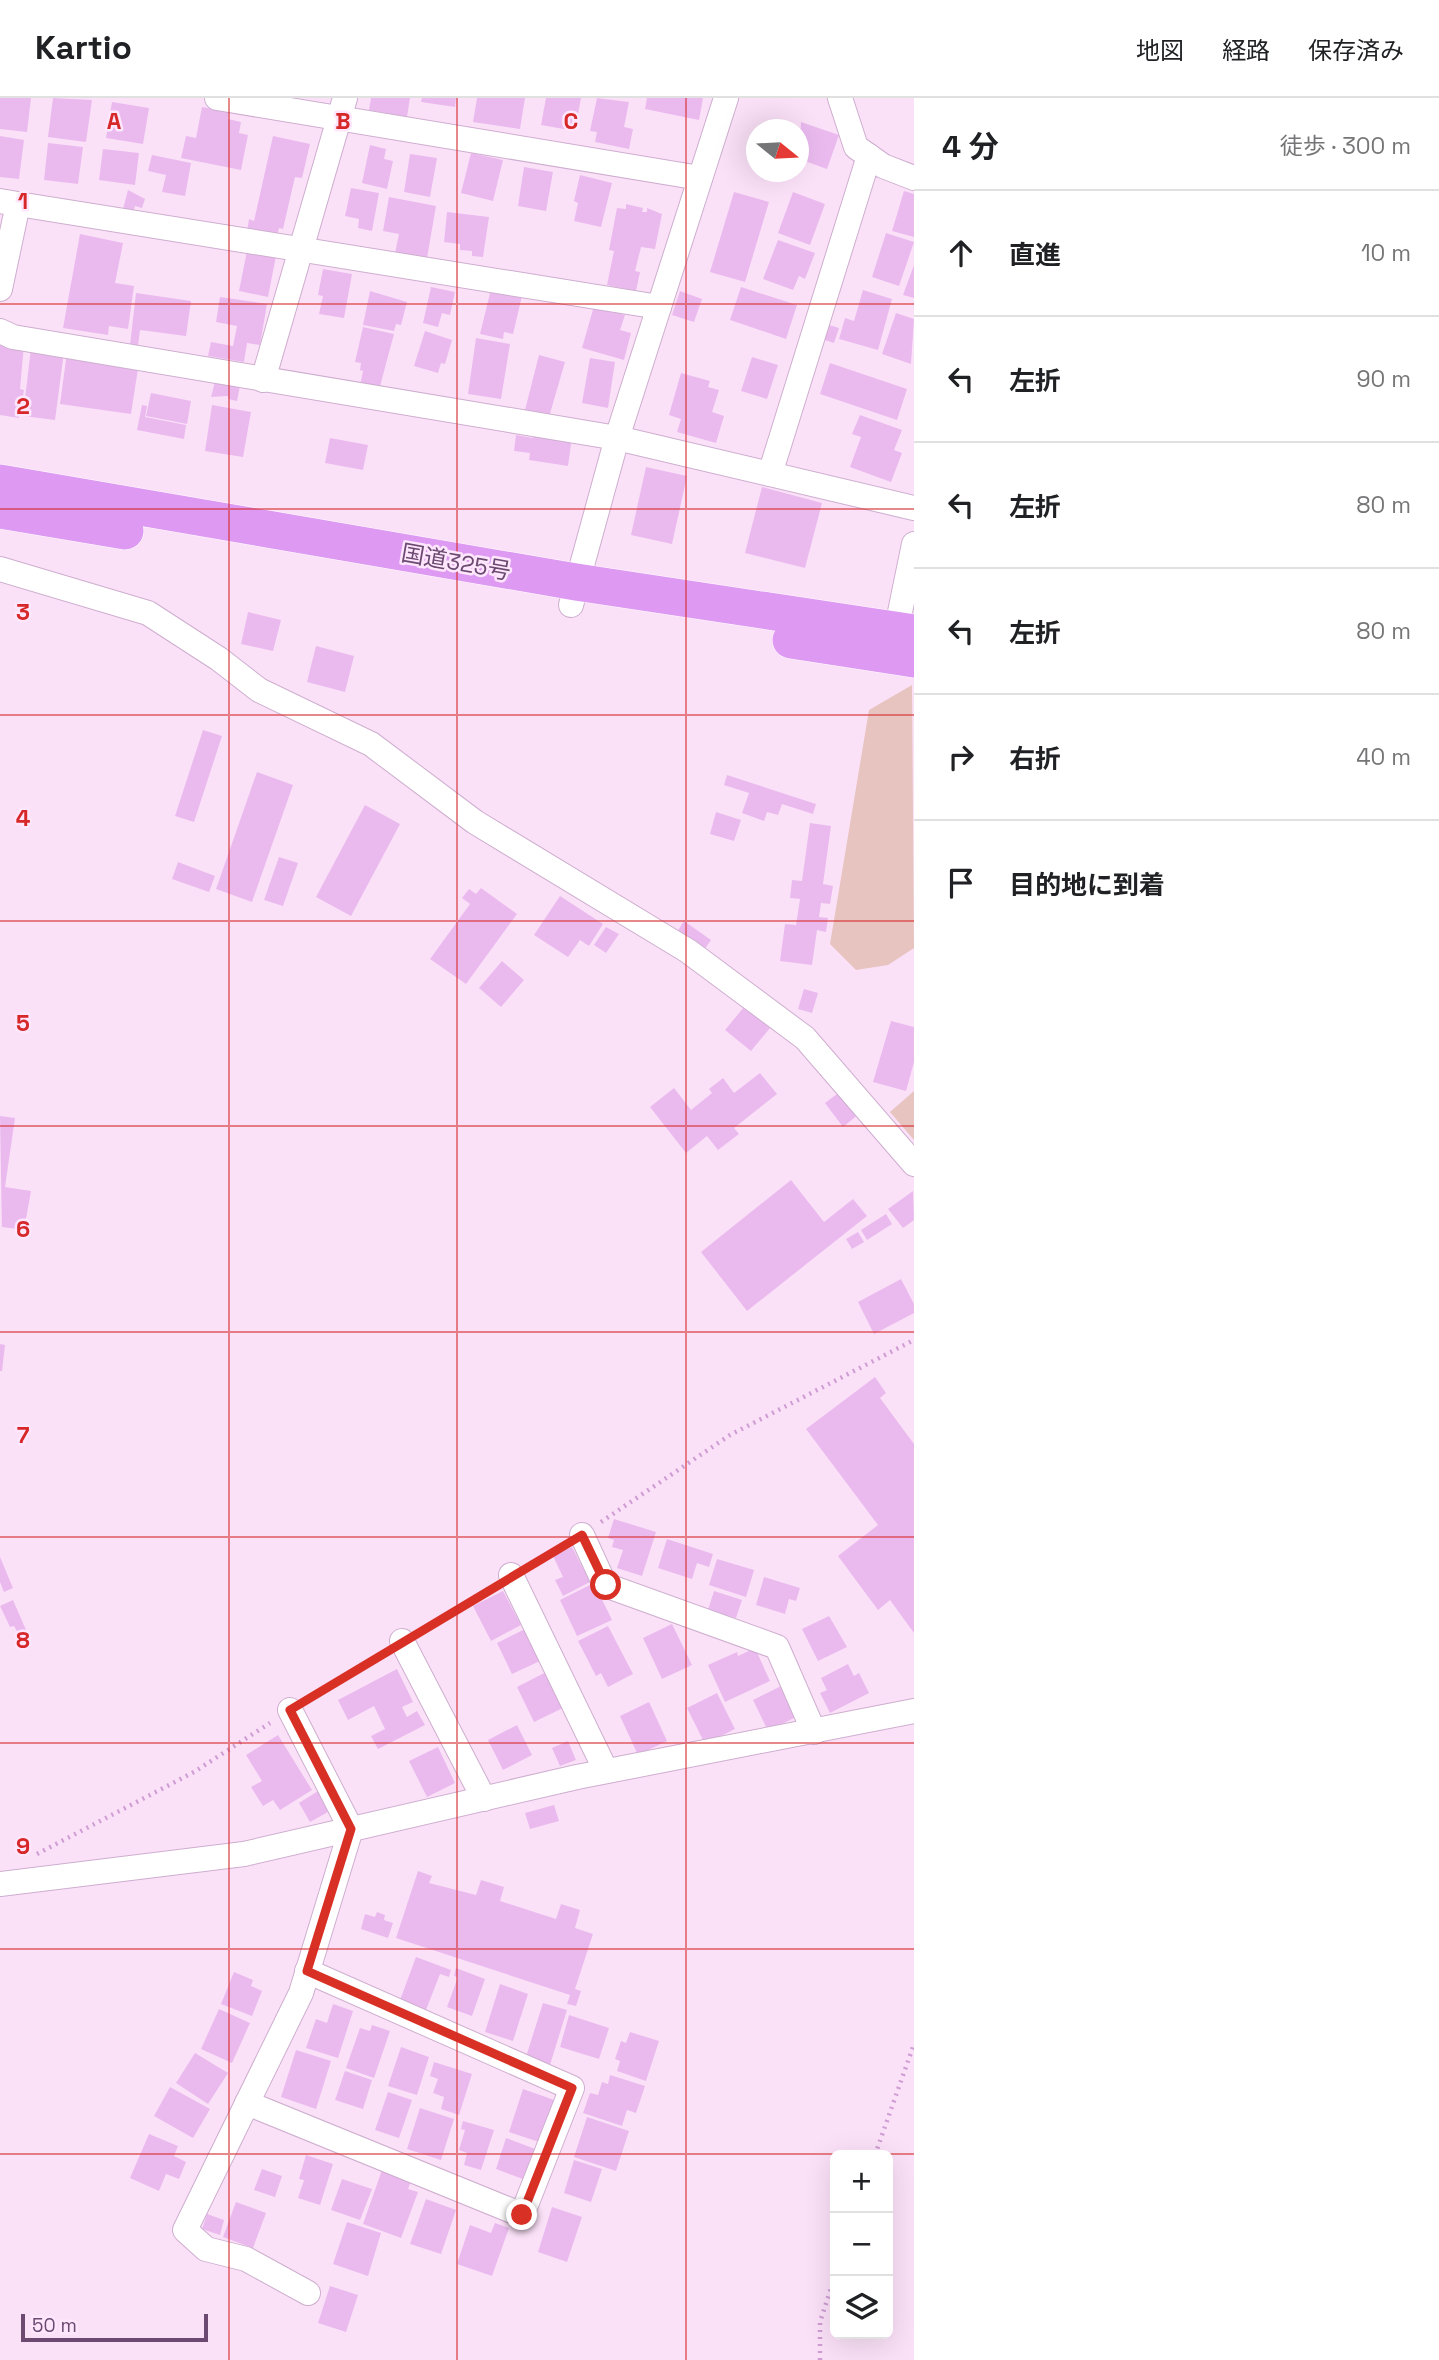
<!DOCTYPE html>
<html lang="ja">
<meta charset="utf-8">
<style>
:root{--surface:#fff;--page:#f2f2f2;--text:#202124;--muted:#757577;--line:#e0e0e0}
body{margin:0;font-family:"Space Grotesk","Noto Sans JP",sans-serif;background:var(--page);color:var(--text)}
.controls{position:absolute;right:21px;bottom:21px;display:grid;overflow:hidden;border-radius:10px;box-shadow:0 7px 28px #0002}
.controls button{width:63px;height:63px;display:grid;place-items:center;padding:0;border:0;border-bottom:2px solid var(--line);background:var(--surface);color:var(--text);font:35px sans-serif}
.compass{position:absolute;left:746px;top:21px;width:63px;height:63px;border-radius:50%;background:var(--surface);box-shadow:0 7px 28px #0002;rotate:108deg}
.scale{position:absolute;left:21px;bottom:18px;width:187px;box-sizing:border-box;padding-left:7px;border:4px solid #6b4971;border-top:0;font-size:19px;line-height:24px;white-space:nowrap;color:#6b4971;-webkit-text-stroke:5px #fee6fc;paint-order:stroke}
.stop{position:absolute;width:21px;height:21px;margin:-16px;border:5px solid #d93025;border-radius:50%;background:#fff}
.stop.end{background:#d93025;border-color:#fff;box-shadow:0 2px 7px #0008}
.list{margin:0;padding:0;list-style:none}
h2{display:flex;justify-content:space-between;align-items:center;height:91px;margin:0;padding:0 28px;font-size:30px}
h2 small{font-size:23px;font-weight:400;color:var(--muted)}
.list li{display:grid;grid-template-columns:46px 1fr auto;gap:21px;align-items:center;box-sizing:border-box;height:126px;padding:0 28px;border-top:2px solid var(--line)}
.list b{display:block;font-size:26px;white-space:nowrap}
.list em{font-size:23px;font-style:normal;color:var(--muted)}
.icon{flex:none;width:38px;height:38px;fill:none;stroke:currentColor;stroke-width:2;stroke-linecap:round;stroke-linejoin:round}
.map{position:relative;flex:none;width:914px;height:2262px;overflow:hidden}
header{display:flex;align-items:center;gap:42px;box-sizing:border-box;height:98px;padding:0 35px;background:var(--surface);border-bottom:2px solid var(--line)}
header strong{font-size:33px}
nav{display:flex;gap:38px;margin-inline-start:auto;font-size:24px}
main{display:flex}
aside{flex:1;background:var(--surface)}
.map>svg:first-child{display:block}
.green{fill:#e7c4c0}
.building{fill:#eabaef}
.lines{fill:none;stroke-linecap:round;stroke-linejoin:round}
.minor-casing{stroke:#ceaecf;stroke-width:26}
.highway-casing{stroke:#fff;stroke-width:38}
.path{stroke:#ce9dd3;stroke-width:4.5;stroke-dasharray:2 5;stroke-linecap:butt}
.minor{stroke:#fff;stroke-width:24}
.highway{stroke:#de9af3;stroke-width:37}
.route{stroke:#d93025;stroke-width:9}
.grid{fill:none;stroke:#d62828;stroke-width:2;stroke-opacity:0.55}
.labels{text-anchor:middle;dominant-baseline:central;stroke-width:5;stroke-linejoin:round;paint-order:stroke}
.street-label{font-size:23px;fill:#6b4971;stroke:#fee6fc}
.grid-label{font-size:23px;text-anchor:middle;font-weight:bold;fill:#d62828;stroke:#fee6fc;stroke-width:5;stroke-linejoin:round;paint-order:stroke}
</style>
<header>
<strong>Kartio</strong>
<nav><a>地図</a><a>経路</a><a>保存済み</a></nav>
</header>
<main>
<div class="map">
<svg width="914" height="2262" viewBox="0 0 914 2262">
<rect width="100%" height="100%" fill="#fbe1f8"/>
<g class="green">
<path d="M912 587 914 850 888 867 856 872 830 846 869 612Z"/>
<path d="M914 993V1042L890 1014Z"/>
</g>
<g class="building">
<path d="M0 0H31L27 34 0 31Z"/>
<path d="M53 0 92 2 86 44 48 39Z"/>
<path d="M371 0H410L407 19 369 12Z"/>
<path d="M422 0H456L455 9 421 4Z"/>
<path d="M477 0H525L520 31 473 24Z"/>
<path d="M546 0H581L575 33 541 27Z"/>
<path d="M597 0 629 4 624 29 633 31 629 51 595 44 597 34 590 33Z"/>
<path d="M647 0H703L699 22 645 11Z"/>
<path d="M112 4 149 10 143 46 106 40Z"/>
<path d="M202 9 229 14 228 21 241 24 239 35 248 37 241 72 181 60 186 38 196 40Z"/>
<path d="M801 24 839 37 827 71 799 61Z"/>
<path d="M0 38 24 42 19 81 0 79Z"/>
<path d="M273 38 310 46 302 80 295 79 283 131 279 130 277 140 247 133 249 121 254 123Z"/>
<path d="M48 45 83 49 78 86 44 82Z"/>
<path d="M370 47 386 51 384 61 393 63 387 91 362 85Z"/>
<path d="M103 51 139 55 135 87 99 82Z"/>
<path d="M471 55 503 62 493 103 461 95Z"/>
<path d="M410 56 437 60 430 99 404 94Z"/>
<path d="M152 57 191 65 185 98 162 94 166 77 148 73Z"/>
<path d="M524 69 553 74 546 113 518 108Z"/>
<path d="M580 77 612 85 601 129 574 123 578 105 574 103Z"/>
<path d="M351 90 379 95 372 133 358 130 359 121 345 118Z"/>
<path d="M128 92 145 101 142 110 135 108 133 114 123 111Z"/>
<path d="M904 93 914 96V139L892 133Z"/>
<path d="M734 94 769 104 745 184 710 174Z"/>
<path d="M793 94 825 106 810 147 778 135Z"/>
<path d="M389 99 436 108 426 166 394 160 399 136 383 133Z"/>
<path d="M626 106 643 110 642 114H647V110L662 116 655 151 641 149 635 173 640 174 636 193 607 187 614 153 609 152 617 110 626 111Z"/>
<path d="M447 114 489 119 483 159 472 158V153L460 152V146L444 144Z"/>
<path d="M886 135 914 144 899 188 872 179Z"/>
<path d="M80 136 123 145 115 185 134 188 128 231 109 228 108 237 63 230Z"/>
<path d="M778 142 815 155 805 181 799 178 793 192 763 181Z"/>
<path d="M248 148 277 153 268 199 239 193Z"/>
<path d="M914 167V200L903 197Z"/>
<path d="M323 171 352 176 344 220 319 216 323 198 318 197Z"/>
<path d="M431 189 455 194 450 217 442 215 438 229 423 225Z"/>
<path d="M741 189 797 207 786 241 730 222Z"/>
<path d="M491 191 522 198 513 236 504 234 503 241 480 236Z"/>
<path d="M863 192 892 201 878 252 839 241 845 220 854 223Z"/>
<path d="M370 193 407 204 401 227 396 226 394 233 363 227Z"/>
<path d="M680 193 702 201 694 224 672 217Z"/>
<path d="M136 195 191 203 186 238 140 232 138 248 130 247Z"/>
<path d="M220 199 267 206 260 247 247 245 244 264 208 258 211 244 233 248 237 228 216 224Z"/>
<path d="M594 208 625 217 620 232 631 235 624 262 582 250Z"/>
<path d="M896 215 914 221 911 266 882 256Z"/>
<path d="M826 226 839 230 834 245 822 241Z"/>
<path d="M363 229 394 236 379 292 360 288 363 273 360 272 361 265 355 264Z"/>
<path d="M425 233 452 242 445 266 441 265 438 275 414 268Z"/>
<path d="M476 240 510 246 501 301 468 296Z"/>
<path d="M0 244 24 247 20 291 24 292 19 320 0 317Z"/>
<path d="M31 250 64 254 55 322 23 318Z"/>
<path d="M67 254 139 264 131 316 60 306Z"/>
<path d="M539 257 565 264 549 319 525 312Z"/>
<path d="M752 259 778 267 767 301 741 293Z"/>
<path d="M590 260 615 264 608 310 582 305Z"/>
<path d="M830 265 907 291 897 322 820 296Z"/>
<path d="M681 275 710 283 708 289 719 292 712 314 724 318 716 345 677 334 681 321 669 317Z"/>
<path d="M215 284 240 288 237 303 228 301V298L211 299Z"/>
<path d="M151 295 191 303 187 326 146 318Z"/>
<path d="M142 307 147 308 145 319 186 327 184 341 137 332Z"/>
<path d="M212 307 251 314 243 359 205 353Z"/>
<path d="M860 317 902 332 894 352 902 355 891 384 850 369 861 339 852 336Z"/>
<path d="M534 334 572 339 568 368 529 362 530 355 514 353 516 337 533 340Z"/>
<path d="M330 340 368 347 363 372 325 365Z"/>
<path d="M646 369 687 378 672 446 631 437Z"/>
<path d="M762 389 822 405 805 470 745 455Z"/>
<path d="M248 514 281 522 273 553 241 546Z"/>
<path d="M316 548 354 558 345 594 307 584Z"/>
<path d="M203 632 222 638 194 724 175 718Z"/>
<path d="M257 674 293 687 252 804 216 791Z"/>
<path d="M727 677 816 706 813 716 782 706 778 717 767 714 764 723 742 715 749 695 724 687Z"/>
<path d="M365 707 400 726 351 818 316 799Z"/>
<path d="M716 714 741 722 734 743 710 736Z"/>
<path d="M810 725 831 728 823 786 833 788 830 806 821 805 819 819 828 820 826 834 817 832 812 867 780 863 785 826 796 827 800 801 790 800 792 782 802 783Z"/>
<path d="M279 759 298 765 283 808 264 802Z"/>
<path d="M178 764 215 778 209 794 172 781Z"/>
<path d="M481 790 517 816 466 886 430 861 470 806 462 800 469 791 476 796Z"/>
<path d="M560 798 603 826 589 848 580 842 568 859 534 837Z"/>
<path d="M684 823 711 842 704 852 677 834Z"/>
<path d="M606 829 619 836 606 855 594 847Z"/>
<path d="M502 863 524 882 501 909 479 890Z"/>
<path d="M804 891 818 895 812 915 798 911Z"/>
<path d="M744 909 770 930 751 953 725 932Z"/>
<path d="M891 923 914 929V964L906 993 873 984Z"/>
<path d="M760 975 777 996 734 1030 739 1036 718 1052 707 1038 686 1055 650 1009 674 990 691 1012 712 995 709 991 723 980 734 995Z"/>
<path d="M841 993 859 1016 843 1029 825 1005Z"/>
<path d="M0 1018 15 1020 5 1089 31 1093 24 1132 2 1129V1135Z"/>
<path d="M791 1082 824 1124 853 1101 867 1118 747 1213 701 1154Z"/>
<path d="M913 1093 914 1122 903 1130 888 1111Z"/>
<path d="M886 1116 892 1126 867 1142 861 1132Z"/>
<path d="M858 1134 864 1144 852 1151 846 1141Z"/>
<path d="M901 1181 914 1206V1215L874 1236 858 1204Z"/>
<path d="M0 1246 5 1247 2 1273H0Z"/>
<path d="M875 1279 886 1295 880 1300 914 1346V1535L890 1502 878 1512 838 1458 878 1427 806 1331Z"/>
<path d="M614 1421 656 1434 642 1478 617 1470 623 1452 612 1449 614 1442 608 1440Z"/>
<path d="M667 1441 713 1456 709 1469 697 1465 692 1481 658 1470Z"/>
<path d="M572 1449 590 1484 563 1498 555 1482 563 1479 553 1458Z"/>
<path d="M0 1459 13 1490 4 1494 0 1484Z"/>
<path d="M717 1461 754 1472 746 1499 709 1487Z"/>
<path d="M764 1479 800 1490 796 1503 789 1501 785 1516 756 1507Z"/>
<path d="M594 1485 612 1522 577 1538 560 1502Z"/>
<path d="M503 1493 521 1527 491 1543 473 1508Z"/>
<path d="M714 1493 742 1502 736 1520 708 1512Z"/>
<path d="M13 1502 26 1532 18 1535 14 1528 10 1529 0 1508Z"/>
<path d="M829 1518 847 1549 818 1563 802 1531Z"/>
<path d="M672 1526 692 1567 662 1581 643 1540Z"/>
<path d="M608 1528 633 1576 608 1589 601 1575 596 1578 578 1543Z"/>
<path d="M525 1531 540 1563 512 1576 497 1545Z"/>
<path d="M755 1550 770 1583 725 1604 708 1567 737 1554 738 1558Z"/>
<path d="M848 1566 854 1578 859 1575 869 1595 830 1615 820 1595 827 1592 821 1580Z"/>
<path d="M397 1571 413 1604 402 1609 407 1619 417 1613 425 1627 378 1651 371 1638 385 1631 374 1608 348 1622 338 1602Z"/>
<path d="M548 1573 565 1609 534 1624 517 1589Z"/>
<path d="M781 1588 796 1619 768 1633 753 1602Z"/>
<path d="M717 1595 735 1631 705 1646 687 1610Z"/>
<path d="M649 1604 667 1643 638 1657 620 1618Z"/>
<path d="M517 1627 532 1657 503 1672 488 1642Z"/>
<path d="M278 1637 312 1692 280 1712 273 1702 263 1708 251 1689 262 1683 246 1657Z"/>
<path d="M568 1643 576 1662 560 1668 552 1650Z"/>
<path d="M438 1649 455 1685 427 1699 409 1663Z"/>
<path d="M318 1693 328 1714 310 1724 299 1705Z"/>
<path d="M554 1707 559 1723 530 1731 525 1715Z"/>
<path d="M418 1773 432 1778 429 1785 476 1797 481 1782 504 1789 500 1803 556 1821 561 1806 580 1812 575 1830 593 1836 575 1891 581 1893 576 1908 567 1906 570 1897 396 1840Z"/>
<path d="M377 1814 385 1817 384 1822 393 1825 388 1840 361 1831 365 1816 375 1819Z"/>
<path d="M416 1859 451 1872 449 1879 440 1876 426 1912 400 1902Z"/>
<path d="M456 1870 485 1881 472 1918 447 1909 458 1879 454 1878Z"/>
<path d="M234 1874 253 1882 251 1888 262 1893 252 1918 221 1906Z"/>
<path d="M500 1886 528 1896 513 1943 485 1934Z"/>
<path d="M543 1905 567 1912 549 1970 525 1962Z"/>
<path d="M333 1906 353 1913 338 1960 306 1950 316 1921 327 1925Z"/>
<path d="M219 1911 250 1925 232 1965 201 1951Z"/>
<path d="M569 1917 609 1930 599 1961 560 1949Z"/>
<path d="M372 1927 390 1933 374 1980 346 1970 360 1930 370 1933Z"/>
<path d="M630 1934 659 1943 646 1983 617 1973 620 1963 615 1961 621 1943 626 1945Z"/>
<path d="M401 1949 429 1959 417 1997 388 1988Z"/>
<path d="M296 1952 331 1963 316 2011 281 1999Z"/>
<path d="M195 1955 228 1975 208 2006 176 1985Z"/>
<path d="M434 1964 472 1976 459 2017 441 2011 444 1999 433 1995 438 1981 430 1978Z"/>
<path d="M345 1973 372 1982 363 2011 335 2002Z"/>
<path d="M610 1977 645 1988 636 2015 627 2012 622 2028 583 2015 590 1995 598 1997 602 1984 608 1986Z"/>
<path d="M170 1989 210 2011 193 2040 154 2018Z"/>
<path d="M523 1991 557 2003 542 2045 509 2034Z"/>
<path d="M388 1994 412 2002 399 2040 375 2032Z"/>
<path d="M420 2010 454 2021 441 2062 407 2051Z"/>
<path d="M587 2019 629 2033 616 2073 574 2059Z"/>
<path d="M463 2023 494 2032 481 2072 464 2067 467 2055 459 2052 465 2032 461 2031Z"/>
<path d="M149 2036 178 2048 174 2058 186 2064 179 2081 166 2076 159 2093 130 2080Z"/>
<path d="M506 2040 538 2052 528 2083 496 2071Z"/>
<path d="M306 2057 333 2066 320 2107 298 2100 304 2082 299 2081Z"/>
<path d="M574 2062 602 2071 591 2104 564 2095Z"/>
<path d="M262 2071 282 2078 275 2099 254 2092Z"/>
<path d="M382 2072 411 2083 408 2091 418 2094 401 2140 363 2126Z"/>
<path d="M342 2081 372 2091 360 2122 331 2112Z"/>
<path d="M426 2101 456 2112 441 2156 410 2146Z"/>
<path d="M236 2104 266 2115 253 2150 223 2139Z"/>
<path d="M552 2109 582 2119 567 2164 538 2154Z"/>
<path d="M207 2116 224 2122 220 2137 202 2131Z"/>
<path d="M347 2124 381 2135 368 2178 333 2166Z"/>
<path d="M495 2125 509 2130 492 2178 457 2166 470 2127 491 2135Z"/>
<path d="M330 2188 358 2197 346 2234 318 2225Z"/>
</g>
<g class="lines">
<g class="minor-casing">
<g id="minor">
<path d="M217 0 700 80"/>
<path d="M840 0 856 49 883 68 914 80"/>
<path d="M0 103 18 106 0 191"/>
<path d="M18 106 659 209"/>
<path d="M0 233 13 239 617 340 914 410"/>
<path d="M263 282 345 0"/>
<path d="M770 376 869 58"/>
<path d="M0 471 148 515 219 561 259 592 371 646 475 724 688 853 805 940 914 1066"/>
<path d="M571 507 617 340 726 0"/>
<path d="M893 548 914 446"/>
<path d="M582 1437 605 1487 777 1549 814 1634"/>
<path d="M511 1477 606 1673"/>
<path d="M402 1543 484 1701"/>
<path d="M290 1612 351 1731 301 1895 185 2132 206 2151 246 2161 308 2195"/>
<path d="M0 1786 244 1756 577 1679 914 1613"/>
<path d="M247 2005 522 2117 572 1990 307 1873"/>
</g>
</g>
<g class="highway-casing">
<g id="highway">
<path d="M0 385 576 484 914 535"/>
<path d="M0 412 125 433"/>
<path d="M791 542 914 561"/>
</g>
</g>
<g class="path">
<path d="M601 1424 730 1337 914 1242"/>
<path d="M531 1465 560 1449"/>
<path d="M421 1532 491 1489"/>
<path d="M310 1599 383 1555"/>
<path d="M37 1756 194 1674 270 1625"/>
<path d="M875 2057 914 1946"/>
<path d="M820 2262V2224L835 2178"/>
</g>
<use href="#minor" class="minor"/>
<use href="#highway" class="highway"/>
</g>
<g class="lines">
<path class="route" d="M522 2117 572 1990 307 1873 351 1731 290 1612 582 1437 606 1487"/>
</g>
<path class="grid" d="M229 0V2262M457 0V2262M686 0V2262M0 206H914M0 411H914M0 617H914M0 823H914M0 1028H914M0 1234H914M0 1439H914M0 1645H914M0 1851H914M0 2056H914"/>
<g class="labels">
<g class="street-label">
<text transform="translate(456 464) rotate(10)">国道325号</text>
</g>
</g>
<g class="grid-label">
<text x="114" y="31">A</text>
<text x="343" y="31">B</text>
<text x="571" y="31">C</text>
<text x="23" y="111">1</text>
<text x="23" y="316">2</text>
<text x="23" y="522">3</text>
<text x="23" y="728">4</text>
<text x="23" y="933">5</text>
<text x="23" y="1139">6</text>
<text x="23" y="1345">7</text>
<text x="23" y="1550">8</text>
<text x="23" y="1756">9</text>
</g>
</svg>
<div class="controls">
<button>+</button>
<button>−</button>
<button><svg class="icon" aria-label="layers" viewBox="0 0 24 24"><path d="M12 4l9 5-9 5-9-5zM3 14l9 5 9-5"/></svg></button>
</div>
<svg class="compass" viewBox="-18 -18 36 36"><path d="M0-13l5 13h-10z" fill="#e53935"/><path d="M0 13l5-13h-10z" fill="#757577"/></svg>
<div class="scale">50 m</div>
<div class="stop" style="left:606px;top:1487px"></div>
<div class="stop end" style="left:522px;top:2117px"></div>
</div>
<aside>
<h2>4 分<small>徒歩 · 300 m</small></h2>
<ul class="list">
<li><svg class="icon" aria-label="ahead" viewBox="0 0 24 24"><path d="M12 20V5M6 11l6-6 6 6"/></svg><div><b>直進</b></div><em>10 m</em></li>
<li><svg class="icon" aria-label="left" viewBox="0 0 24 24"><path d="M17 20v-9H6M10 6l-5 5 5 5"/></svg><div><b>左折</b></div><em>90 m</em></li>
<li><svg class="icon" aria-label="left" viewBox="0 0 24 24"><path d="M17 20v-9H6M10 6l-5 5 5 5"/></svg><div><b>左折</b></div><em>80 m</em></li>
<li><svg class="icon" aria-label="left" viewBox="0 0 24 24"><path d="M17 20v-9H6M10 6l-5 5 5 5"/></svg><div><b>左折</b></div><em>80 m</em></li>
<li><svg class="icon" aria-label="right" viewBox="0 0 24 24"><path d="M7 20v-9h11M14 6l5 5-5 5"/></svg><div><b>右折</b></div><em>40 m</em></li>
<li><svg class="icon" aria-label="arrive" viewBox="0 0 24 24"><path d="M6 21V4h12l-3 4 3 4H6"/></svg><div><b>目的地に到着</b></div></li>
</ul>
</aside>
</main>
